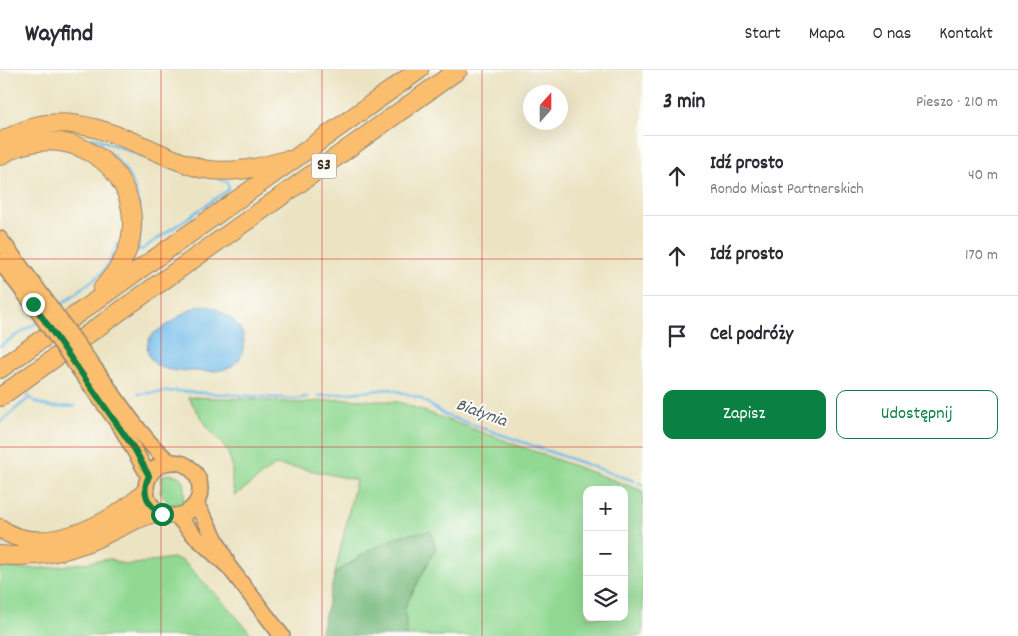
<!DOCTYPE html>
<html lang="pl">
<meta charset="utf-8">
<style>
:root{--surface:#fff;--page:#f7f7f7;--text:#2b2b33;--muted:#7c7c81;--line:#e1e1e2;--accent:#0b8043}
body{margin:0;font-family:Dekko,sans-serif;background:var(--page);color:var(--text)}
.controls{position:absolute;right:15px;bottom:15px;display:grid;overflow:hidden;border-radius:10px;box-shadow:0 5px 20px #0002}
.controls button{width:45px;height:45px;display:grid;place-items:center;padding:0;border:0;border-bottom:1px solid var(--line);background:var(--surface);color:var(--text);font:25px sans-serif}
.compass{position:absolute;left:523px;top:15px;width:45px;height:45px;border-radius:50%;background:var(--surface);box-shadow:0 5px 20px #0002;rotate:21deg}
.stop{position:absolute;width:15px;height:15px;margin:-11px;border:4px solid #0b8043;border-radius:50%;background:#fff}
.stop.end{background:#0b8043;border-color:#fff;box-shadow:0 1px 5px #0008}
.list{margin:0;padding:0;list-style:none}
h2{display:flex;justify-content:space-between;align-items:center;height:65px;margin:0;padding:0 20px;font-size:21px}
h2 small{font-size:16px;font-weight:400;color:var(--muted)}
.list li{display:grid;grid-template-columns:32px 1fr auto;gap:15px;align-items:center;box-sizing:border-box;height:80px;padding:0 20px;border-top:1px solid var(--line)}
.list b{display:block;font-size:19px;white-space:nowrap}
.list p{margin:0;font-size:16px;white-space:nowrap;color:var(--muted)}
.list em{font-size:16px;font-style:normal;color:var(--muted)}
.actions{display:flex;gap:10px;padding:15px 20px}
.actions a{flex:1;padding:11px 0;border:1px solid var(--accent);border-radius:10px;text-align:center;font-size:18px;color:var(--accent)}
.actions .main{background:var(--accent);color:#fff}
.icon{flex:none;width:28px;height:28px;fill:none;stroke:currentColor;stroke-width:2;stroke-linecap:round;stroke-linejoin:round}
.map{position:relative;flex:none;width:643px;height:566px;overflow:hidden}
header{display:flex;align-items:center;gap:30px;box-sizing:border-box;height:70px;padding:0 25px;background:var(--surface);border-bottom:1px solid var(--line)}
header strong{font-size:24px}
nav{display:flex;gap:28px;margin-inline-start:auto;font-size:18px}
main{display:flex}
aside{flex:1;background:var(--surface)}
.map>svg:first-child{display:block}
.green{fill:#91d993;stroke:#668258;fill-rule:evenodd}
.forest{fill:#74b97d;stroke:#58724e}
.water{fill:#71bcea;stroke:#567384}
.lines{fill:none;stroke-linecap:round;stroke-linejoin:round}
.stream{stroke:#71bcea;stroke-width:2.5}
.major-casing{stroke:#938670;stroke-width:18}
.highway-casing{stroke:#938670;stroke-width:20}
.major{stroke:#fbbd6e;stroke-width:15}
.highway{stroke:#fbbd6e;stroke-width:18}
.major-bridge-casing{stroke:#938670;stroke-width:18;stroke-linecap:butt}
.major-bridge{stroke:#fbbd6e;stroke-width:15}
.route{stroke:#0b8043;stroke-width:6}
.grid{fill:none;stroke:#d62828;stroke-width:1;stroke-opacity:0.55}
.labels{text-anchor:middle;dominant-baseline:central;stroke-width:4;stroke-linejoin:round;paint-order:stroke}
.shield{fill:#fdfcf7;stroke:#75695f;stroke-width:1}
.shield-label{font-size:15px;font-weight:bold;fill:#3b2a1e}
.water-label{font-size:18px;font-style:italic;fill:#4e5d65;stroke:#fdfcf7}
</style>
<header>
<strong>Wayfind</strong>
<nav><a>Start</a><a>Mapa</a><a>O nas</a><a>Kontakt</a></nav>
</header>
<main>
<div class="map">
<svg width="643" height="566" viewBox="0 0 643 566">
<rect width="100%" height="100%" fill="#fdfcf7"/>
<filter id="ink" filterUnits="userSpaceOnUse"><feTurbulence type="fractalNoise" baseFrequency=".02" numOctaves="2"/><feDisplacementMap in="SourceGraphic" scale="10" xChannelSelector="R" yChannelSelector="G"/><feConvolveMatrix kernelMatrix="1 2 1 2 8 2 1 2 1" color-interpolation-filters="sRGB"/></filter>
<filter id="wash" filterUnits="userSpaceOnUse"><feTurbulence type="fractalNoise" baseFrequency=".0096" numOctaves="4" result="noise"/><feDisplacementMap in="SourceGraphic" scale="20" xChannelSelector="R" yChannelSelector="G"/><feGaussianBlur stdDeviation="1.12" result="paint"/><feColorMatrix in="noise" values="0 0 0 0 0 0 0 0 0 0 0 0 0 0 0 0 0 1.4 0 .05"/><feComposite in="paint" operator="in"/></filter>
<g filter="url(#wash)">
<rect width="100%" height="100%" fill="#ebe3c2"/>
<g class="green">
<path d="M188 327 248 329 299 333 345 329 399 332 643 421V566H407L405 537 436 478 430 462 402 465 368 481 335 503 356 410 300 398 275 395 235 426 232 413V394L227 380 209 359ZM587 420H624V547H587Z"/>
<path d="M168 404C191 406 183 418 184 433L179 435 169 434 160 422 162 414V406Z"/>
<path d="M172 488 183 491 224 533 253 566H0V496L19 499 48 498 110 489 123 494 129 495Z"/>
</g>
<path class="forest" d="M430 461 436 478 405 537 407 566H320L335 503 368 481 402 465Z"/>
<path class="water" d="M201 235C218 236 245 254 244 273 242 304 213 302 190 301 181 301 169 301 160 297 148 292 143 275 152 265 156 261 161 259 165 256 176 249 188 239 201 235Z"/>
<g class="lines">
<g class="stream">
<path d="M136 178 141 180 228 120 229 118 227 112 218 109"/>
<path d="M138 180C145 133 136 97 94 72L92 68 98 69 181 101"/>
<path d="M57 238 102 203 110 191 118 173"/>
<path d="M0 276 39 251"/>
<path d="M138 324 175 321 296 329 307 327"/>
<path d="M27 325C41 339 56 338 75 336"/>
<path d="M319 326 390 319 420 328 445 345 634 411"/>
<path d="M0 352 29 328"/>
<path d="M639 413 643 415"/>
<path d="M0 470 2 473 0 475"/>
</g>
</g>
</g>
<g filter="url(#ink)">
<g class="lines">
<g class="major-casing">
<g id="major">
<path d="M0 169 43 227"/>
<path d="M0 191 33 234"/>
<path d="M94 298C115 326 143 372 170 392"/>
<path d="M84 306 121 357 149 406"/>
<circle cx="173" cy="419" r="27"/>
<path d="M196 434 215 468 226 490"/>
<path d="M177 446 194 465 229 497 282 566"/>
</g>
</g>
<g class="highway-casing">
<g id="highway">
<path d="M0 72C14 65 30 56 46 54 84 49 119 66 153 80 169 87 186 95 203 99 231 104 259 98 286 90"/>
<path d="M0 86C60 46 142 92 131 166 128 187 115 204 102 219"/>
<path d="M0 299 419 0"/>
<path d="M0 327 458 0"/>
<path d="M0 458C41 490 114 453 145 422"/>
<path d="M0 485C28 488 56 484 83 474 108 465 131 449 157 442"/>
</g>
</g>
<use href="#major" class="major"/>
<use href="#highway" class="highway"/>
<g class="major-bridge-casing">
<g id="major-bridge">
<path d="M43 227 94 298"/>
<path d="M33 234 84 306"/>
</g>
</g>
<use href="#major-bridge" class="major-bridge"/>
</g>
</g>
<g class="lines" filter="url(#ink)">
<path class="route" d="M33 234 135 380 149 406C141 421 147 436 162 444"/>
</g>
<path class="grid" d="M161 0V566M322 0V566M482 0V566M0 189H643M0 377H643"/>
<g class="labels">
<rect class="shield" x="311.5" y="83.5" width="25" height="25" rx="4"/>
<g class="shield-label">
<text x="324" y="96">S3</text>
</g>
<g class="water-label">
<text transform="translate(481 344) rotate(20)">Białynia</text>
</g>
</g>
</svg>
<div class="controls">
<button>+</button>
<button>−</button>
<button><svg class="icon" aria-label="layers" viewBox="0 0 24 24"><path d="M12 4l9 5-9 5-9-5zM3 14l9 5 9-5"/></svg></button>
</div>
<svg class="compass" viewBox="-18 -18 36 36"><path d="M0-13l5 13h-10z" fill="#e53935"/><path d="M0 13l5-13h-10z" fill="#7c7c81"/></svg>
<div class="stop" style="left:162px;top:444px"></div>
<div class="stop end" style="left:33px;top:234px"></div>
</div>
<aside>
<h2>3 min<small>Pieszo · 210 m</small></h2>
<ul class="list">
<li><svg class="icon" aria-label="ahead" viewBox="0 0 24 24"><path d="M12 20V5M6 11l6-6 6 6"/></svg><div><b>Idź prosto</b><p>Rondo Miast Partnerskich</p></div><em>40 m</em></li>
<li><svg class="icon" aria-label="ahead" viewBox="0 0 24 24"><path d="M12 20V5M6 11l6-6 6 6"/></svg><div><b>Idź prosto</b></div><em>170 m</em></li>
<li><svg class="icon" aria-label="arrive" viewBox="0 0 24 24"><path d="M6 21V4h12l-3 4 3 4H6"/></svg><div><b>Cel podróży</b></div></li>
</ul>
<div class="actions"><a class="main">Zapisz</a><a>Udostępnij</a></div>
</aside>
</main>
